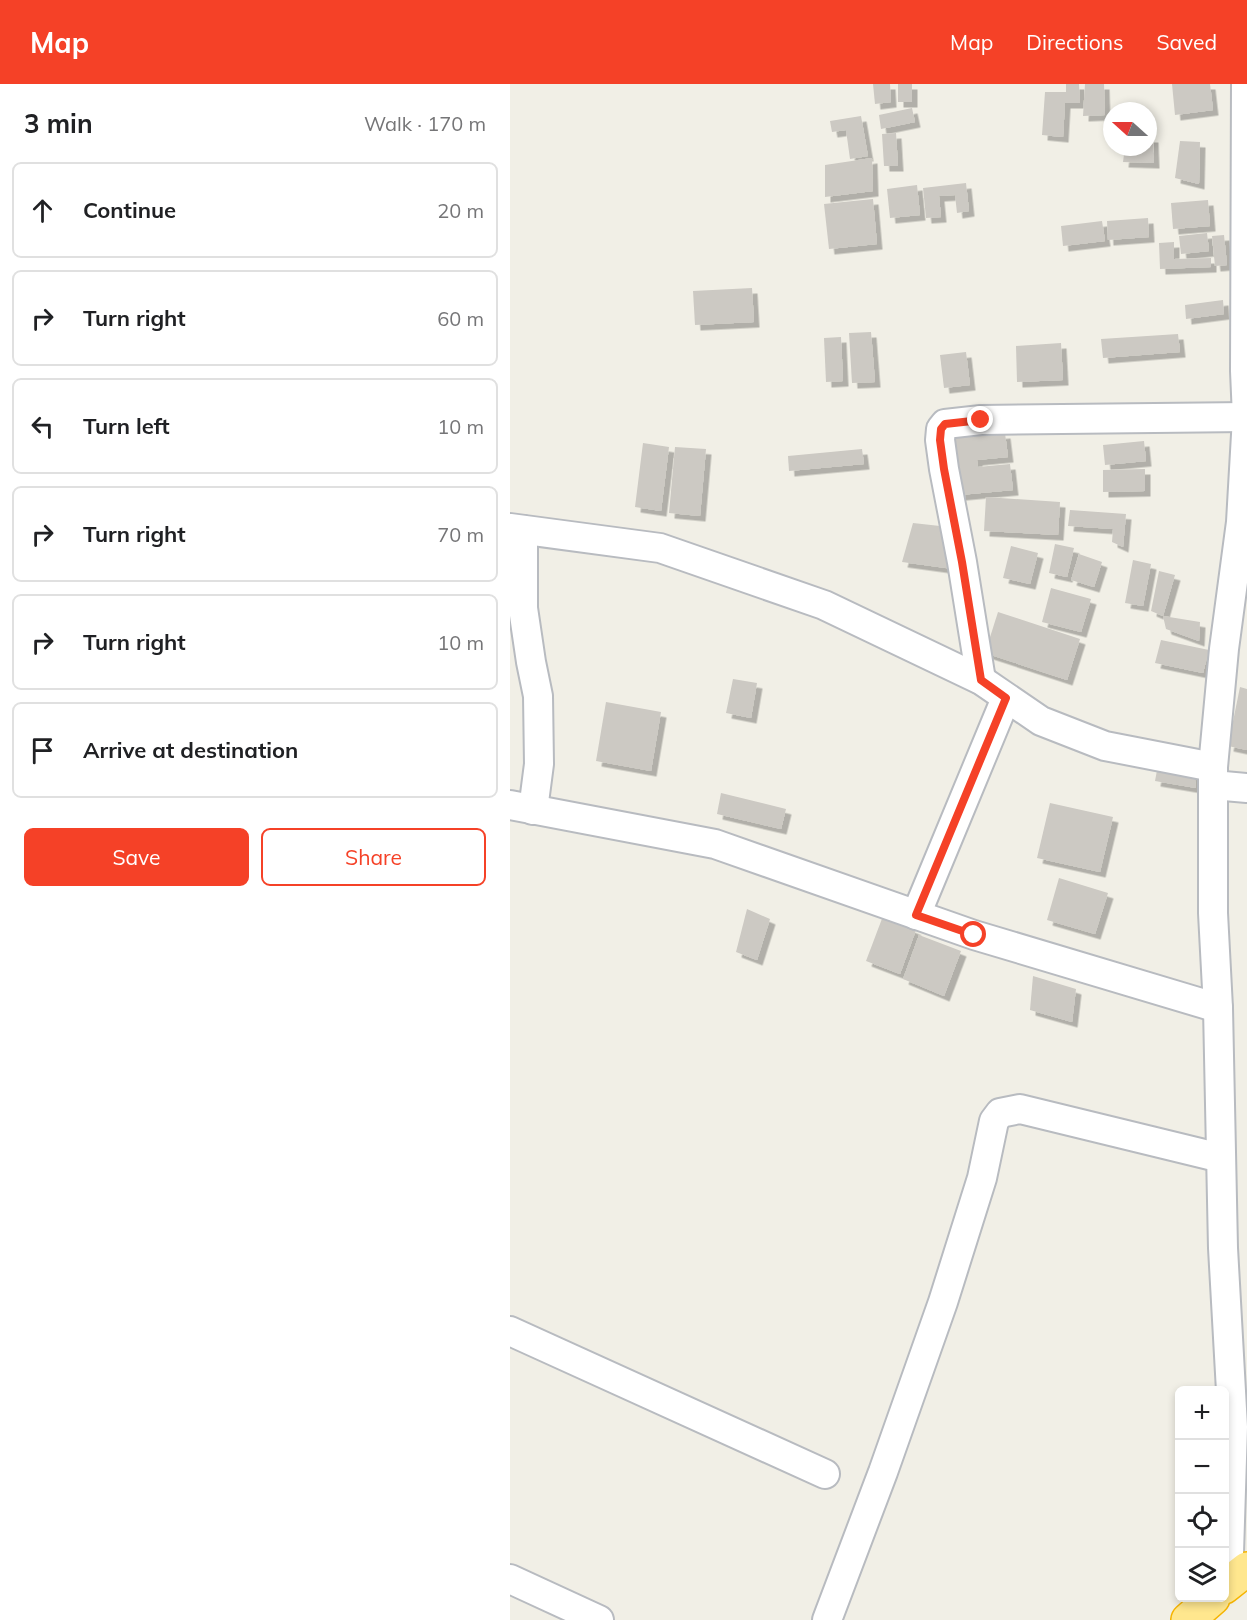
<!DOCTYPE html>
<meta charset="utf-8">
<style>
:root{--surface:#fff;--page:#f2f2f2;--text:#202124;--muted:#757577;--line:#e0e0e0;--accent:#f54127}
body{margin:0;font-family:Mulish,sans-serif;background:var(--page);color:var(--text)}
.controls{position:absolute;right:18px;bottom:18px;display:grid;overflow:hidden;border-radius:9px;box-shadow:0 3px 9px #0003}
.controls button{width:54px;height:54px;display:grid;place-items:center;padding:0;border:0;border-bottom:2px solid var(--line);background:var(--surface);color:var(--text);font:30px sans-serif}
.compass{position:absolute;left:593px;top:18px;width:54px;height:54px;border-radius:50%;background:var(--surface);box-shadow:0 3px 9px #0003;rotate:291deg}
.stop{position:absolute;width:18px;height:18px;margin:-14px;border:4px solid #f54127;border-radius:50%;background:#fff}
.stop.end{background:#f54127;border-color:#fff;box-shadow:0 2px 6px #0008}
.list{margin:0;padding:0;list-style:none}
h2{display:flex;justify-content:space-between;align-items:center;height:78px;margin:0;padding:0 24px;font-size:26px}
h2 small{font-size:20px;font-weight:400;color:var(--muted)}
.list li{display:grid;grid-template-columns:39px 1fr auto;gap:18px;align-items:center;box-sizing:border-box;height:96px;margin:0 12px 12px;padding:0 12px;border:2px solid var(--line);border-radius:9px}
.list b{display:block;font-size:22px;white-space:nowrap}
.list em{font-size:20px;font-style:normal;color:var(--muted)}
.actions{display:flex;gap:12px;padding:18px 24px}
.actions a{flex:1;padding:14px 0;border:2px solid var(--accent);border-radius:9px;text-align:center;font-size:21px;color:var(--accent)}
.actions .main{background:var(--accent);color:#fff}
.icon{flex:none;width:33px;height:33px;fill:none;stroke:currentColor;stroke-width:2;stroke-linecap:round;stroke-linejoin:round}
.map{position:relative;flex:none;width:737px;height:1536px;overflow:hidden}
header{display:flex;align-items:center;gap:36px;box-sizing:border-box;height:84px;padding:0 30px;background:var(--accent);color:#fff}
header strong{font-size:28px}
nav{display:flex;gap:33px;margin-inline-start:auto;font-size:21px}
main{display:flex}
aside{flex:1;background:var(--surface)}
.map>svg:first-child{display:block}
.building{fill:#ccc9c3;filter:url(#shadow)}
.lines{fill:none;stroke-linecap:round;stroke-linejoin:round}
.street-casing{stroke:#b8bbc0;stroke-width:32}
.highway-casing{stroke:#f6b400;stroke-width:36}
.street{stroke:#fff;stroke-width:28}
.highway{stroke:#ffe78e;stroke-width:33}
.route{stroke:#f54127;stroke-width:8}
</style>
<header>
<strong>Map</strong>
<nav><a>Map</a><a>Directions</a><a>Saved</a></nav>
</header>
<main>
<aside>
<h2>3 min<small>Walk · 170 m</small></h2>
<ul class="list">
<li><svg class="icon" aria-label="ahead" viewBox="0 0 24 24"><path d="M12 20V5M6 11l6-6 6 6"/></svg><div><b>Continue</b></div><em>20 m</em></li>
<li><svg class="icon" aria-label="right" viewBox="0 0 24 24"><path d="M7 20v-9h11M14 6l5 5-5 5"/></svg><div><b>Turn right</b></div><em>60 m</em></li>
<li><svg class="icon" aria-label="left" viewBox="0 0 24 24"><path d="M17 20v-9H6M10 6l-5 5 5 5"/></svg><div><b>Turn left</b></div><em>10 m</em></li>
<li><svg class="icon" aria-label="right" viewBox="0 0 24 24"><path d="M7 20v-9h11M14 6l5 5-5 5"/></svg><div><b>Turn right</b></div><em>70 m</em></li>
<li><svg class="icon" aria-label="right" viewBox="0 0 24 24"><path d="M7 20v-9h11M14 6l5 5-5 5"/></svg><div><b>Turn right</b></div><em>10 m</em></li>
<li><svg class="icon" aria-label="arrive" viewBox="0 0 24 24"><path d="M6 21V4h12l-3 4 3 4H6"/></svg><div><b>Arrive at destination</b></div></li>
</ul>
<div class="actions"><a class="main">Save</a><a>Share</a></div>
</aside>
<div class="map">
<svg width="737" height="1536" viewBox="0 0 737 1536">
<defs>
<filter id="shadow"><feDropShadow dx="5.5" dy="5.5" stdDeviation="0" flood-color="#0004"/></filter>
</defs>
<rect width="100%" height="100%" fill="#f1efe6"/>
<g class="building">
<path d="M363 0H380L381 18 365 20Z"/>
<rect x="388" y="0" width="14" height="18"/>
<path d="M556 0H569L570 19H555L553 53 532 51 535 8H556Z"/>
<path d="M575 0H594L595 31 573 32Z"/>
<path d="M662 0H700L703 26 665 31Z"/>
<path d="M402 24 405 38 371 45 369 31Z"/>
<path d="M351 32 358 72 340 75 336 46 322 48 320 37Z"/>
<path d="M386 49 388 82H374L372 50Z"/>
<path d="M638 53H643L644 79 613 78 615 63H638Z"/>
<path d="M670 57 690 58 689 100 665 94Z"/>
<path d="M362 74 363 107 315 113V81Z"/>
<path d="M456 99 459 127 447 129 445 111 429 112 431 133 416 134 413 104Z"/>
<path d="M407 101 410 131 380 134 377 105Z"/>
<path d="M363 115 367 160 319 165 314 120Z"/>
<path d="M698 116 700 142 663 145 661 119Z"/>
<path d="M638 134 639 153 598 156 597 137Z"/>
<path d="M592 137 595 157 553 162 551 142Z"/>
<path d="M697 149 699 167 671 170 669 152Z"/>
<path d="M714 151 717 181 705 182 702 152Z"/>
<path d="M664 158V175L701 174V183L650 185 649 159Z"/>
<path d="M242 204 244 238 185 241 183 207Z"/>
<path d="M713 216 714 230 676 235 675 221Z"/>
<path d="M361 248 365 298 342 299 339 249Z"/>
<path d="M668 250 670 268 593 274 591 255Z"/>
<path d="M331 253 333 297 316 298 314 254Z"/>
<path d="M551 259 553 296 507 298 506 262Z"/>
<path d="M456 268 460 301 434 304 430 271Z"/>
<path d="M495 349 498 373 467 376 468 383 500 380 503 406 450 411 444 354Z"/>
<path d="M634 357 636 377 595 381 593 361Z"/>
<path d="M133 359 159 363 151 427 125 423Z"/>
<path d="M165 363 196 365 190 432 159 429Z"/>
<path d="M352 365 354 380 279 387 278 372Z"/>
<path d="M635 385V407L593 408V386Z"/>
<path d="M476 413 550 418 548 451 474 447Z"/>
<path d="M560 426 616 430 613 463 602 458 603 445 558 442Z"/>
<path d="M403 439 439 443 443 485 392 478Z"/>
<path d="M545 460 564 464 557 493 539 489Z"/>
<path d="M501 462 528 469 520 500 493 494Z"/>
<path d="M569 470 592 478 584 503 561 496Z"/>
<path d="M623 476 641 480 633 522 615 519Z"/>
<path d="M649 487 665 491 653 532 690 538 689 557 656 545 653 532 641 527Z"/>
<path d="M541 504 581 515 571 548 532 538Z"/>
<path d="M488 528 570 555 557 596 475 569Z"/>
<path d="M651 556 699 566 693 589 645 579Z"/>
<path d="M223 595 247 599 241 634 216 629Z"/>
<path d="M730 603 737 605V666L718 662Z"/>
<path d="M96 618 151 628 141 687 86 677Z"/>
<path d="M648 681 684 687 686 704 645 697Z"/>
<path d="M211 709 276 725 271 745 207 730Z"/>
<path d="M540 719 603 733 590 788 527 774Z"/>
<path d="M549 794 598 809 585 850 537 836Z"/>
<path d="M237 825 260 835 247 876 226 868Z"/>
<path d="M373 832 406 846 390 890 356 877Z"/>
<path d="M409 851 451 867 434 912 393 895Z"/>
<path d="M523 892 566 905 562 938 520 926Z"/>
</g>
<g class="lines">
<g class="street-casing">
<g id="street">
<path d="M0 444 150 464 314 521 471 596 531 637 595 662 703 683"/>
<path d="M13 446V524L21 578 28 612 29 680 23 726"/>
<path d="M471 596 452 478 434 385 430 356 431 345 435 340 471 336 737 333"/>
<path d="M703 701 737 704"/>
<path d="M0 721 205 760 464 851 708 924"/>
<path d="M406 831 496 614"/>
<path d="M0 1247 315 1390"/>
<path d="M0 1495 89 1536"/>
<path d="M718 1500 723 1343 713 1164 708 924 703 829V683L714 565 731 438 737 333 735 287 736 0"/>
<path d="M317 1536 373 1388 433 1218 472 1094 484 1037 490 1029 510 1025 711 1074"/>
</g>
</g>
<g class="highway-casing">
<g id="highway">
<path d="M714 1503 737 1485"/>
<path d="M678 1536 703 1514"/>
</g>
</g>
<use href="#street" class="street"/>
<use href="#highway" class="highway"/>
</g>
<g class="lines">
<path class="route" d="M464 851 406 831 496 614 471 596 452 478 434 385 430 356 431 345 435 340 471 336"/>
</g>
</svg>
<div class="controls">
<button>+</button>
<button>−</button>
<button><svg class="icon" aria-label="locate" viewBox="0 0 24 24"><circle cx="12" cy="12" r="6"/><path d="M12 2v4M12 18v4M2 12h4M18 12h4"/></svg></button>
<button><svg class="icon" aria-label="layers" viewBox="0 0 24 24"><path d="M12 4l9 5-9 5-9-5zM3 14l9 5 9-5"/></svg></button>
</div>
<svg class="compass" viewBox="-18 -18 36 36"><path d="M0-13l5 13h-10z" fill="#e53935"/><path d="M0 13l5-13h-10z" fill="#757577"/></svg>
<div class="stop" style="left:464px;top:851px"></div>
<div class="stop end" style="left:471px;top:336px"></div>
</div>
</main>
